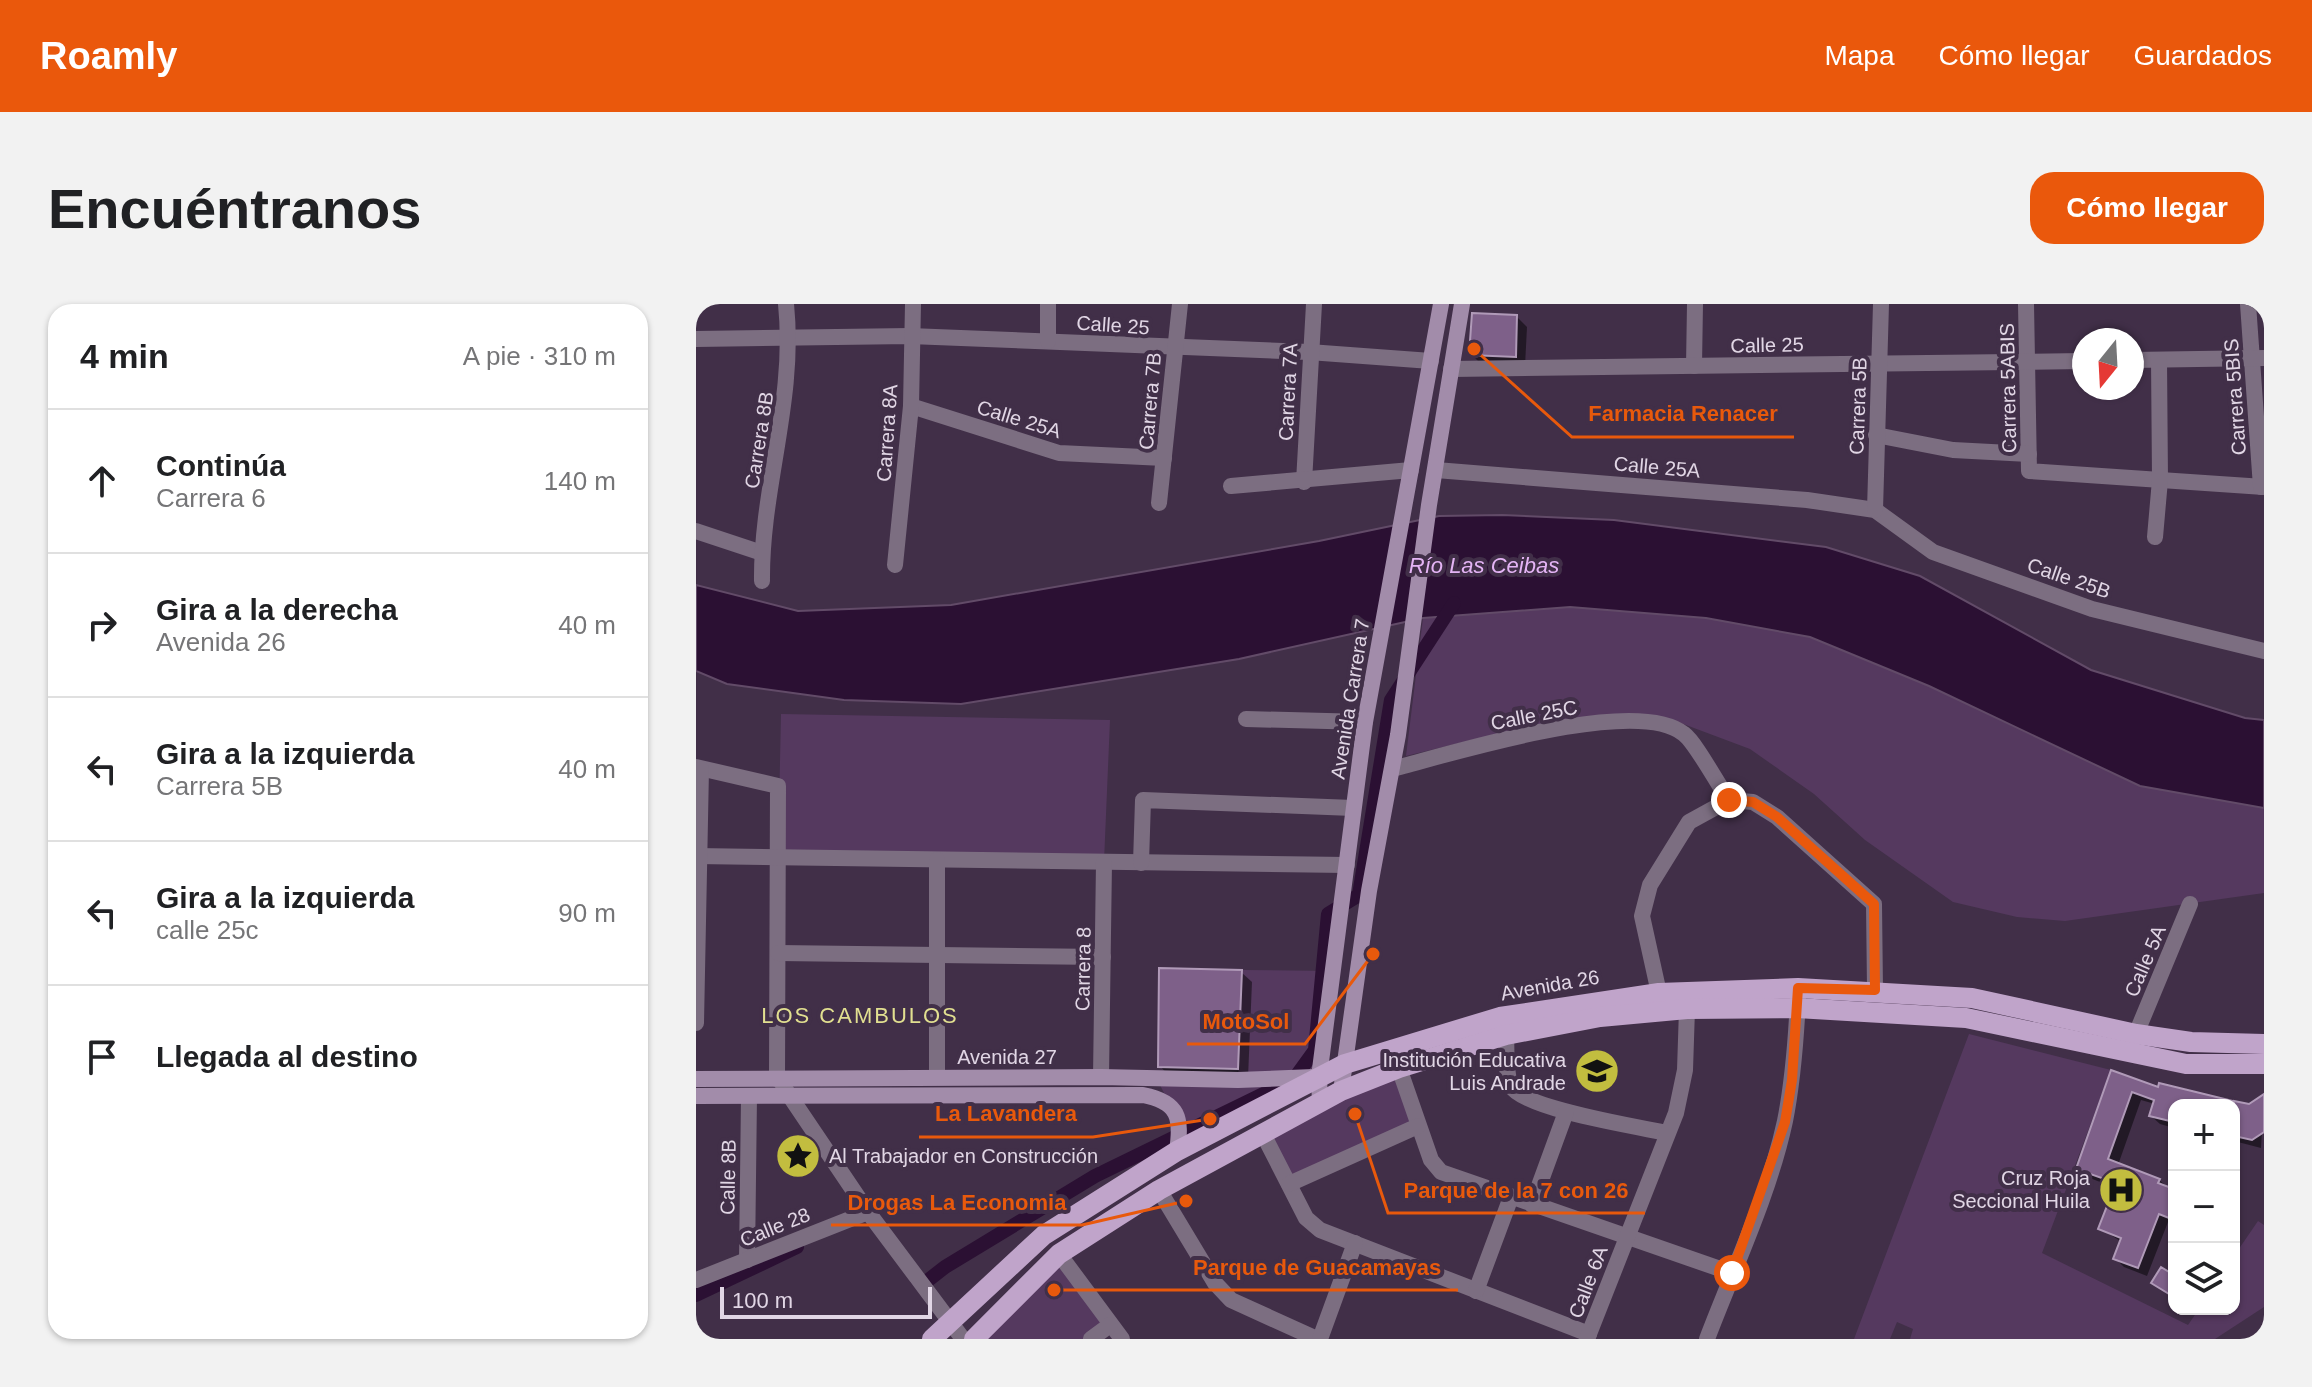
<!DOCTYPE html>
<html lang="es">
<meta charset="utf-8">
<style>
:root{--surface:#fff;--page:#f2f2f2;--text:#202124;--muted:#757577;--line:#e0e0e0;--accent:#ea580c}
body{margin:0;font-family:Helvetica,sans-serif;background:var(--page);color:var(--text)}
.controls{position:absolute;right:24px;bottom:24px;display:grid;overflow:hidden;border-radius:16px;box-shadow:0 2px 6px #0004}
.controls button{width:72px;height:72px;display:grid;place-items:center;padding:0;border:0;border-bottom:2px solid var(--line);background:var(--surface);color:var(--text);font:40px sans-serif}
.compass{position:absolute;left:1376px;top:24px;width:72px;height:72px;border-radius:50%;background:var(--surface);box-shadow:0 2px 6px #0004;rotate:198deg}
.scale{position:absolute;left:24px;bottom:20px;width:212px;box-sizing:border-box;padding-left:8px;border:4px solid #e1d6e5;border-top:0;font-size:22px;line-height:28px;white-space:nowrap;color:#e1d6e5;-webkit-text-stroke:6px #412f48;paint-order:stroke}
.stop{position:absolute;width:24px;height:24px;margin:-18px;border:6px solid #ea580c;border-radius:50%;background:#fff}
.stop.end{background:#ea580c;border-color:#fff;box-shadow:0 2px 8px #0008}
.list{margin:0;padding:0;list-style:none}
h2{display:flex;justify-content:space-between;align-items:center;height:104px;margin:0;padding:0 32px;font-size:34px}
h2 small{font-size:26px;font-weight:400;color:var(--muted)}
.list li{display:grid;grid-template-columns:52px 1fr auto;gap:24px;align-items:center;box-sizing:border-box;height:144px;padding:0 32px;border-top:2px solid var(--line)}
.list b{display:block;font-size:30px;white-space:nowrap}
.list p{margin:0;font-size:26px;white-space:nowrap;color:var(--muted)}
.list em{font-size:26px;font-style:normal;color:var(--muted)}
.icon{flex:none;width:44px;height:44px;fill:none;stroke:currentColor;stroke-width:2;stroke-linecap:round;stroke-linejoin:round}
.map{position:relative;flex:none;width:1568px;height:1035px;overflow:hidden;border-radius:24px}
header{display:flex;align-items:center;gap:48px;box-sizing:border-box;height:112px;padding:0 40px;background:var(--accent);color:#fff}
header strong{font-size:38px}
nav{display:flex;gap:44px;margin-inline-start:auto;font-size:28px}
.intro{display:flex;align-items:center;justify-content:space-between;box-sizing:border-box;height:192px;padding:0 48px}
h1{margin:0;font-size:56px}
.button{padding:20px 36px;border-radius:24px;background:var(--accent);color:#fff;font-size:28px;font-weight:700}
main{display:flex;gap:48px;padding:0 48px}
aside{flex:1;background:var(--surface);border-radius:24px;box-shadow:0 2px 6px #0004}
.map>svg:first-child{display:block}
.green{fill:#55395f}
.water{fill:#2b1033;stroke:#624b68;stroke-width:2}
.shadow{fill:#0007}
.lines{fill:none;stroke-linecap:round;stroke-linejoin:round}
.canal{stroke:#2b1033;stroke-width:14}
.building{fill:#7e6089;stroke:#b09ab8;stroke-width:2}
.minor{stroke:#7c6e81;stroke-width:16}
.tertiary{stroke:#7c6e81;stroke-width:16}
.secondary{stroke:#a28caa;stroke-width:16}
.primary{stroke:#c0a4ca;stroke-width:20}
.route{stroke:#ea580c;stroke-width:10}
.labels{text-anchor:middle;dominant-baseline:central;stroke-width:8;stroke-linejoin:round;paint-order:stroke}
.street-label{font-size:20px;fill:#e1d6e5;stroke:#412f48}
.poi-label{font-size:20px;fill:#e1d6e5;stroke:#412f48;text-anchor:end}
.water-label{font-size:22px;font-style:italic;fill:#e4b4f5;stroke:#412f48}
.neighbourhood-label{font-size:22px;letter-spacing:2px;fill:#e1df90;stroke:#412f48}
.leader{fill:none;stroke:#e8590c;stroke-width:3}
.callout-dot{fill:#e8590c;stroke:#412f48;stroke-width:3}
.callout-label{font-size:22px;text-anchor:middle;font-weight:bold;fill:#e8590c;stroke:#412f48;stroke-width:8;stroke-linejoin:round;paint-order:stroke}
</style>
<header>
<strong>Roamly</strong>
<nav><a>Mapa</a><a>Cómo llegar</a><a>Guardados</a></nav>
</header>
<div class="intro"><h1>Encuéntranos</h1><a class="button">Cómo llegar</a></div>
<main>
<aside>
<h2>4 min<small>A pie · 310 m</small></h2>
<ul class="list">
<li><svg class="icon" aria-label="ahead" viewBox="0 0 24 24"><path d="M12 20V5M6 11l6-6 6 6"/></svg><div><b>Continúa</b><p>Carrera 6</p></div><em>140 m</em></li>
<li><svg class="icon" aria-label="right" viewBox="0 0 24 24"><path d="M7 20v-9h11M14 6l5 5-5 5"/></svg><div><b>Gira a la derecha</b><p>Avenida 26</p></div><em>40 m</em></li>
<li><svg class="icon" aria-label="left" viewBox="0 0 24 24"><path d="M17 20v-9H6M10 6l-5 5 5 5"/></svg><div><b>Gira a la izquierda</b><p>Carrera 5B</p></div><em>40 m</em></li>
<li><svg class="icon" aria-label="left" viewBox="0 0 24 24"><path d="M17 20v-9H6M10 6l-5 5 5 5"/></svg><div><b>Gira a la izquierda</b><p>calle 25c</p></div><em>90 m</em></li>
<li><svg class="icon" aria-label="arrive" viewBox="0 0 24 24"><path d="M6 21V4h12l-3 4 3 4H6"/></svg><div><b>Llegada al destino</b></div></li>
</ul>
</aside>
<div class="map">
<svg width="1568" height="1035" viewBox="0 0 1568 1035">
<rect width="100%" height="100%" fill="#412f48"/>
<g class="green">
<path d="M874 303 1010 314 1114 333 1233 382 1444 482 1568 503V589L1369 617 1321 613 1257 598 1169 536 1118 490 1054 445 982 418 943 410 833 422 710 452 727 314Z"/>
<path d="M85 410 414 416 408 558 82 554Z"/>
<path d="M546 666 637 667 623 773 569 777 575 798 481 847 471 795 461 775 542 776Z"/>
<path d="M1273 730 1415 766 1346 949 1492 1021 1503 1005H1538V952L1562 917 1568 921V1003L1519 1035H1214L1217 1025 1201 1018 1194 1035H1158Z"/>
<path d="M703 764 722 822 593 880 566 828Z"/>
<path d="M363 950 414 1021 395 1035H278Z"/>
</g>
<path class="water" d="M806 211 918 216 1130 243 1224 272 1395 366 1549 414 1568 416V504L1444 482 1233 382 1114 333 1010 314 874 303 727 314 543 355 265 400 148 396 31 380 0 367V281L102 307 255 301 623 237 743 212Z"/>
<g class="shadow">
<path d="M821 13 831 23 829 62 785 60 775 50Z"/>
<path d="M545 668 556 678 552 774 474 773 464 762Z"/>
<path d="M1417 769 1463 785 1464 781 1554 802 1568 792 1565 844 1538 837V801H1478V824L1464 820 1455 812 1459 800 1445 796 1422 861 1463 876 1478 888V920L1472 918 1451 972 1428 963 1419 954 1426 938 1405 925 1420 884 1391 873 1383 865Z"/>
</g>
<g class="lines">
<g class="canal">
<path d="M220 974 226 981 249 963 399 872 598 775 619 746 632 610 663 591 695 396 758 299"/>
<path d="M0 991 101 943"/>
</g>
</g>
<g class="building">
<path d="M776 9 821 11 820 53 773 51Z"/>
<path d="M463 664 546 666 542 765 462 763Z"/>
<path d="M1415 766 1462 783 1463 779 1537 797V801H1478V818L1453 812 1458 796 1436 788 1412 855 1464 875 1462 879 1478 885V916L1463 910 1442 964 1417 955 1425 934 1402 925 1420 879 1380 865Z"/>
<path d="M1568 790V828L1556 836 1538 832V797L1553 800Z"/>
<path d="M1465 963 1478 971V993L1455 979Z"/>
</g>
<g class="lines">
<g class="minor">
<path d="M1330 0 1333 167 1568 183"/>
<path d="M1552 0 1565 183"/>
<path d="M0 35 214 32 613 48 735 57"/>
<path d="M352 37V0"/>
<path d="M1436 56 1568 54"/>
<path d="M998 62 999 0"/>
<path d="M755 65 1388 57"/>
<path d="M215 102 363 149 468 154"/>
<path d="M1180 131 1257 146 1333 150"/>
<path d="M740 166 1111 196 1179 206 1237 248 1396 305 1568 347"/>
<path d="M608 178 618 0"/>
<path d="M535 182 715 166"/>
<path d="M463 199 484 0"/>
<path d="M1179 206 1185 0"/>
<path d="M0 227 66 249"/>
<path d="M1459 233 1464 176 1463 56"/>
<path d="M199 261 215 102 217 0"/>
<path d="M66 277C65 183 100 97 90 0"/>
<path d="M550 415 669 418"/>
<path d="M0 463 82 482 81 775"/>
<path d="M696 465C755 450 940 391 988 430 1000 439 1022 481 1033 496"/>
<path d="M0 552 651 561"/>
<path d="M445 559 447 496 657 504"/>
<path d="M82 649 407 653"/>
<path d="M963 689 946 612 954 581 993 518 1033 496 1057 498 1081 513 1178 600 1179 686"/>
<path d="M0 719 5 465"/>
<path d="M1440 730 1494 600"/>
<path d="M810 731C811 746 809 769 815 782 827 805 943 823 971 829"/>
<path d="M703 764 735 856 745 868 1036 969"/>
<path d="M241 773V556"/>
<path d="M405 773 408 558"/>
<path d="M566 828 610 914 624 926 893 1030"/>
<path d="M593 880 722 822"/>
<path d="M463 886 519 979 535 996 621 1035"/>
<path d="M836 901 870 808"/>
<path d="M363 950 426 1035"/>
<path d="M51 956 53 792"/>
<path d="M0 976 172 908"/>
<path d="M780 987 815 893"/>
<path d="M395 1035 414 1021"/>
<path d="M624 1035 659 939"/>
<path d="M891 1035 980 809 989 766 991 705"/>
</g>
<g class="tertiary">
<path d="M87 782 172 908 267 1035"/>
<path d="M1011 1035C1038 964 1073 891 1089 817 1097 777 1100 736 1102 695"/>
</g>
<g class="secondary">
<path d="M0 775 405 773 542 776 618 773"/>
<path d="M645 787 673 587 702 431 733 201 766 0"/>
<path d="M0 792 447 791C483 798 486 814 481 847"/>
<path d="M624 799 623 773 669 418 745 0"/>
</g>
<g class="primary">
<path d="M236 1035 348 931 481 847 649 760 804 713 963 689 1102 684 1276 694 1440 730 1495 738 1568 740"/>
<path d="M278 1035 363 950 463 886 645 787 703 764 810 731 904 713 991 705 1101 704 1270 714 1490 760H1568"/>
</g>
</g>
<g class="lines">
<path class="route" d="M1033 496 1057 498 1081 513 1178 600 1179 686 1102 684 1096 776 1089 818 1036 969"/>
</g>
<defs>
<g id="university-disc" transform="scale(2.3)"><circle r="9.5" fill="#c2bd3f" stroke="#412f48"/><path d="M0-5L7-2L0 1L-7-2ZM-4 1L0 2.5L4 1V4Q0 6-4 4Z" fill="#111"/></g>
<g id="sight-disc" transform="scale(2.3)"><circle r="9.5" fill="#c2bd3f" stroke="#412f48"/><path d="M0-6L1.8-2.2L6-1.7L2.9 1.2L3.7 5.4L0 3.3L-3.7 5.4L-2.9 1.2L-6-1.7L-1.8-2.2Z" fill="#111"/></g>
<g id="hospital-disc" transform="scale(2.3)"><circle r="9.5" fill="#c2bd3f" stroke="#412f48"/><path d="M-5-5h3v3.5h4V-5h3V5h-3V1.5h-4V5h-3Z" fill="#111"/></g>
</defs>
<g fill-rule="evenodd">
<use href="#university-disc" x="901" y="767"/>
<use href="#sight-disc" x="102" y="852"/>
<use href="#hospital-disc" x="1425" y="886"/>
</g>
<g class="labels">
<g class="street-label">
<text transform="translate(417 21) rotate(4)">Calle 25</text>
<text transform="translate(1071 41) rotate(-1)">Calle 25</text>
<text transform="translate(1312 84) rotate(-91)">Carrera 5ABIS</text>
<text transform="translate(592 88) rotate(-87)">Carrera 7A</text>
<text transform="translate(1539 93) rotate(-94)">Carrera 5BIS</text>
<text transform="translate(454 97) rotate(-85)">Carrera 7B</text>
<text transform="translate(1162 102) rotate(-88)">Carrera 5B</text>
<text transform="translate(323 115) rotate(17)">Calle 25A</text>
<text transform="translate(191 129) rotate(-86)">Carrera 8A</text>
<text transform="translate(63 136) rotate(-81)">Carrera 8B</text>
<text transform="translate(961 163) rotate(5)">Calle 25A</text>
<text transform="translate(1373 274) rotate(19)">Calle 25B</text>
<text transform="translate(654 395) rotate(-81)">Avenida Carrera 7</text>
<text transform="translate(838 411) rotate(-11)">Calle 25C</text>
<text transform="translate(1449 657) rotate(-67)">Calle 5A</text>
<text transform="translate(387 665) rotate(-89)">Carrera 8</text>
<text transform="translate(854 681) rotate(-10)">Avenida 26</text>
<text x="311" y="753">Avenida 27</text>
<text transform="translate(32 873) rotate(-89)">Calle 8B</text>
<text transform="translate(79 923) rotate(-22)">Calle 28</text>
<text transform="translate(892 978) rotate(-69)">Calle 6A</text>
</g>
<g class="poi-label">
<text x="870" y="756">Institución Educativa<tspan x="870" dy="23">Luis Andrade</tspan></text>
<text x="133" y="852" text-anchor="start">Al Trabajador en Construcción</text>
<text x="1394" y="874">Cruz Roja<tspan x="1394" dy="23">Seccional Huila</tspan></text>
</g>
<g class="water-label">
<text x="788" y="261">Río Las Ceibas</text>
</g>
<g class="neighbourhood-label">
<text x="164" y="711">LOS CAMBULOS</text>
</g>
</g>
<path class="leader" d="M778 45L876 133H1098M677 650L609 740H491M514 815L397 833H223M659 810L692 909H949M490 897L386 921H135M358 986L481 986H762"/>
<g class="callout-dot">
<circle cx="778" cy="45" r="8"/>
<circle cx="677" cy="650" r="8"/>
<circle cx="514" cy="815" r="8"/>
<circle cx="659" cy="810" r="8"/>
<circle cx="490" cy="897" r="8"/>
<circle cx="358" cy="986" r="8"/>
</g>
<g class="callout-label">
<text x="987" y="117">Farmacia Renacer</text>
<text x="550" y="725">MotoSol</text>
<text x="310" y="817">La Lavandera</text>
<text x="820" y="894">Parque de la 7 con 26</text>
<text x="261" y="906">Drogas La Economia</text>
<text x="621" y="971">Parque de Guacamayas</text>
</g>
</svg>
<div class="controls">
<button>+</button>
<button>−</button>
<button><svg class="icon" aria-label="layers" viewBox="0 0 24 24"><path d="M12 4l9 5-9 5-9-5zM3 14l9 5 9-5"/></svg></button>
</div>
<svg class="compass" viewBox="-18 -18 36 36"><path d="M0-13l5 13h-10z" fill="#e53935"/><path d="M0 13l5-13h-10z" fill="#757577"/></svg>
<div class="scale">100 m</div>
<div class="stop" style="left:1036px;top:969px"></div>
<div class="stop end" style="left:1033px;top:496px"></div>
</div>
</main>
